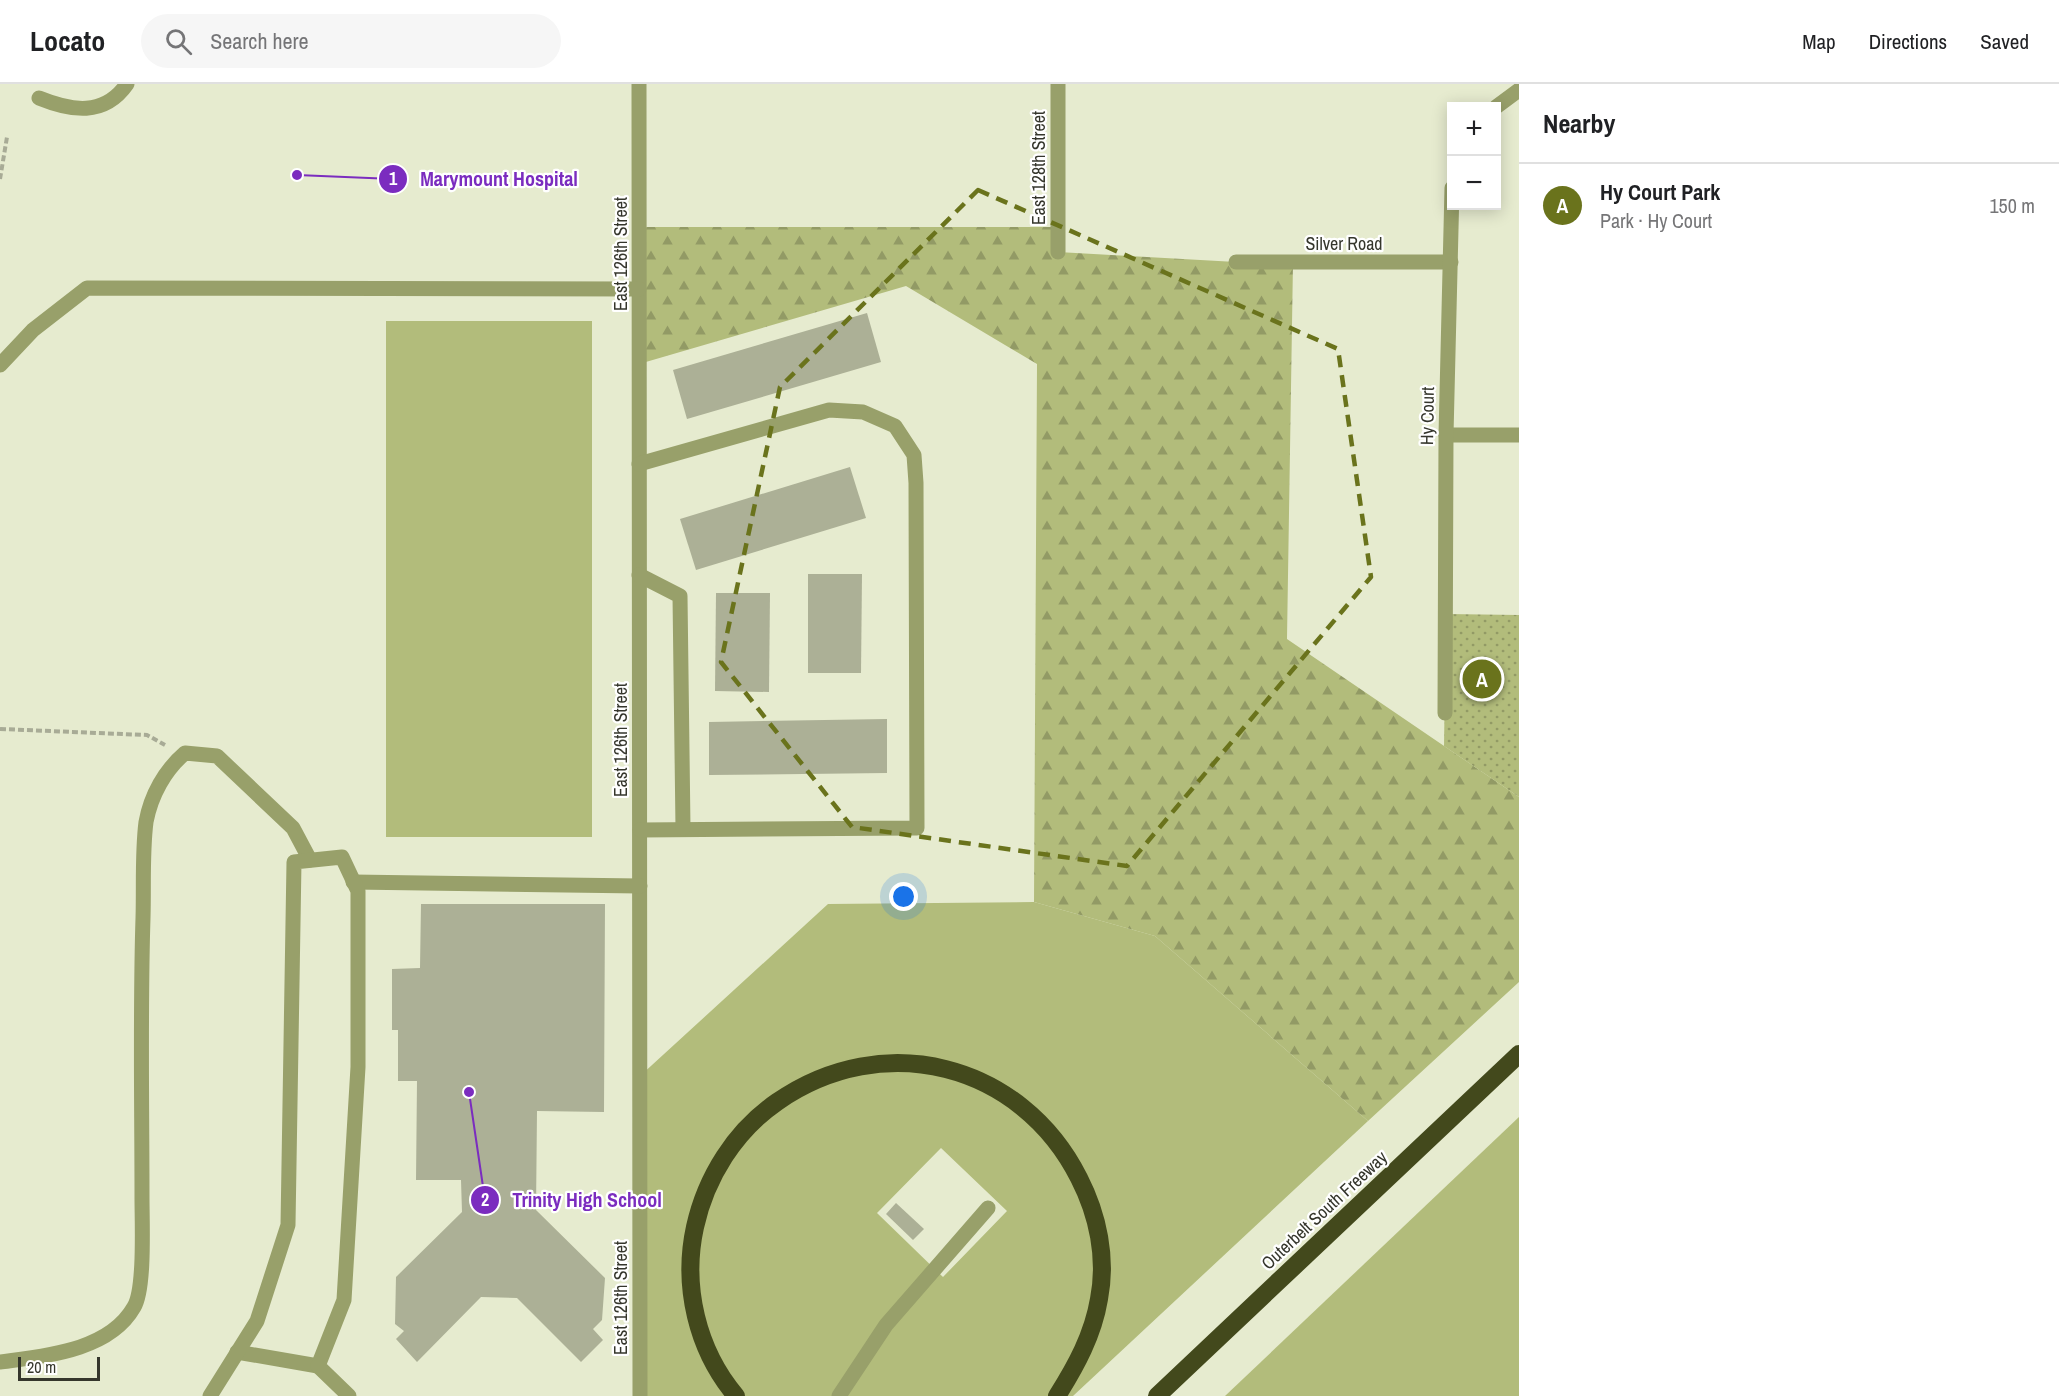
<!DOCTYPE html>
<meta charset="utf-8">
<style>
:root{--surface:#fff;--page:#f6f6f6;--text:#202124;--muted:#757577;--line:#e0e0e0;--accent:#6a731c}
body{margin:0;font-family:"Archivo Narrow",sans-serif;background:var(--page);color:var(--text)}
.controls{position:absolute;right:18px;top:18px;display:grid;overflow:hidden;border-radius:0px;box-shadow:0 3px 15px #0003}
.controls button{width:54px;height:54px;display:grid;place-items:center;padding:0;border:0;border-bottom:2px solid var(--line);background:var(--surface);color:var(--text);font:30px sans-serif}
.scale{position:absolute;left:18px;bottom:15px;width:82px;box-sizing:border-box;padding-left:6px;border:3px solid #35362c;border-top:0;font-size:16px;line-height:21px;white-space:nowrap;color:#35362c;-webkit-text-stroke:4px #fff;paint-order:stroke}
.you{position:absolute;left:904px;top:813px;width:21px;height:21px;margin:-15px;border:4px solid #fff;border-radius:50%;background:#1a73e8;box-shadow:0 0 0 9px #1a73e833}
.badge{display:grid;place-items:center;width:39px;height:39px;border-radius:50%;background:var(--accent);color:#fff;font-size:20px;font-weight:700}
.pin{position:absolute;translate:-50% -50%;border:3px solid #fff;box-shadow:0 2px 6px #0006}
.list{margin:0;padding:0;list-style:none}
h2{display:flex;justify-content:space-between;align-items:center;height:78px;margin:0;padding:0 24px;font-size:26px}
h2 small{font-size:20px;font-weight:400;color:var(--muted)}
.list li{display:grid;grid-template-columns:39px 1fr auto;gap:18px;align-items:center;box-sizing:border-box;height:84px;padding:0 24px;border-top:2px solid var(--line)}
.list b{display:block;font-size:22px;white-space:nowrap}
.list p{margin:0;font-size:20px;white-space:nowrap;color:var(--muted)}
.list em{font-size:20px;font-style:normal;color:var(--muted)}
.icon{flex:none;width:33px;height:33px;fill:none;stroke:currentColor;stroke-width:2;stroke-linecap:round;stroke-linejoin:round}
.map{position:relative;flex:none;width:1519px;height:1312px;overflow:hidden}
header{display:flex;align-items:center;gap:36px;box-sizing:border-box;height:84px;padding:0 30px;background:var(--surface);border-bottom:2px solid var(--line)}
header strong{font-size:28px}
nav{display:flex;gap:33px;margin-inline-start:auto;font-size:21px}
.search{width:420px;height:54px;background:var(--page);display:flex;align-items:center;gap:15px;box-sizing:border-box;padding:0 21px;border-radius:33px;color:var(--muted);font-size:22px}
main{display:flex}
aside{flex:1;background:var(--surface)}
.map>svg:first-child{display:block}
.grass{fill:#b2bc7b;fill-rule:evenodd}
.forest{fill:url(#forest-firs)}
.park{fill:url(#park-dots)}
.building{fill:#acb096}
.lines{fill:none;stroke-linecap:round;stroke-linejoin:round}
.path{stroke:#a8ab96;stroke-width:4;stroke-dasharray:6 3;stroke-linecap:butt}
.minor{stroke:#98a06a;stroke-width:15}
.highway{stroke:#43491c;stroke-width:18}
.marked{fill:none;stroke:#6a731c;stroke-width:4.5;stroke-dasharray:12 8;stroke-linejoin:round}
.labels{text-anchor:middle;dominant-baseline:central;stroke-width:4.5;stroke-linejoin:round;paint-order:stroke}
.street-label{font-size:18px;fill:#35362c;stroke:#fff}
.leader{fill:none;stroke:#7b2cbf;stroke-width:2}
.callout-dot{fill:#7b2cbf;stroke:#fff;stroke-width:2}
.mark-label{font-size:18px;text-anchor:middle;font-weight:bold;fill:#fff}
.callout-label{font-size:20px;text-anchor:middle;font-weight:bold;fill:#7b2cbf;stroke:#fff;stroke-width:4.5;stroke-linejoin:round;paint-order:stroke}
</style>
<header>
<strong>Locato</strong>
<div class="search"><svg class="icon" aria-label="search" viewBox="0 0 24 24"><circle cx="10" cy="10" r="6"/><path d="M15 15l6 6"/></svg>Search here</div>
<nav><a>Map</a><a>Directions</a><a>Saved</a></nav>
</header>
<main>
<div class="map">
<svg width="1519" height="1312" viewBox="0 0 1519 1312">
<defs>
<pattern id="forest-firs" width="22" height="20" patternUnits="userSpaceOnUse" patternTransform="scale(1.5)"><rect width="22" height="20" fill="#b2bc7b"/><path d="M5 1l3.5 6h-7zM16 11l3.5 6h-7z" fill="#929a65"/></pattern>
<pattern id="park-dots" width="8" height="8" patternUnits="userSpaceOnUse" patternTransform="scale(1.5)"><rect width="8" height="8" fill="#b2bc7b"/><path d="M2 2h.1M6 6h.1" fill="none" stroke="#929a65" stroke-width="1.8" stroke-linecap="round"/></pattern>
</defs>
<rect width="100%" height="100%" fill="#e6ebcf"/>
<g class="grass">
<rect x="386" y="237" width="206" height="516"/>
<path d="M1034 818 1155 852 1368 1037 1073 1312H640V992L828 820ZM941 1064 1007 1127 943 1193 877 1129Z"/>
<path d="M1519 1033V1312H1225Z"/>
</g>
<path class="forest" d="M639 143H1058V168L1236 178H1293L1287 555 1519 713V898L1368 1037 1155 852 1034 818 1037 280 906 202 639 280Z"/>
<path class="park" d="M1446 530 1519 531V713L1444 662Z"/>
<g class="building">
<path d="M867 229 881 278 687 335 673 286Z"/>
<path d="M850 383 866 434 696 486 680 435Z"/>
<path d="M808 490H862L861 589H808Z"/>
<path d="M716 509H770L769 608 715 607Z"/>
<path d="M887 635V689L709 691V638Z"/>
<path d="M421 820H605L604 1028 537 1027 536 1126 605 1194 602 1236 593 1245 603 1256 581 1278 517 1214 481 1213 417 1278 396 1255 404 1247 395 1240 396 1193 462 1128 461 1096H416L417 997H398V946H392V885L420 884Z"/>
<path d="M896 1119 924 1145 913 1156 886 1130Z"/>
</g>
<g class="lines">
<g class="path">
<path d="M0 95 7 53"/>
<path d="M0 645 147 651 165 661"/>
</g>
<g class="minor">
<path d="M639 0 640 1312"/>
<path d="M39 14C71 27 104 33 127 0"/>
<path d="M1496 23 1519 6"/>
<path d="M1058 168V0"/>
<path d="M1236 178H1451"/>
<path d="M0 281 33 246 87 204 639 205"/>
<path d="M1446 351H1519"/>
<path d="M639 380 829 326 863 328 895 342 914 371 916 399 917 744 640 746"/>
<path d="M639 491 680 512 683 744"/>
<path d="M1445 629 1446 351 1452 104"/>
<path d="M353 798 640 802"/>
<path d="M237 1268 318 1282"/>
<path d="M0 1278C45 1272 109 1267 134 1223 145 1205 142 1139 142 1115 142 1021 140 927 143 834 144 803 142 769 146 738 151 711 165 686 185 669L217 672 293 744 310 776"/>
<path d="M210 1312 257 1237 288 1141 294 778 342 773 358 807V983L344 1216 318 1282 349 1312"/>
<path d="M839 1312 886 1241 988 1124"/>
</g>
<g class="highway">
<path d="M736 1312C697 1266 682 1202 695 1143 706 1093 735 1047 777 1018 883 944 1021 979 1079 1094 1098 1131 1107 1174 1099 1215 1093 1251 1076 1282 1057 1312"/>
<path d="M1157 1312 1519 970"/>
</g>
</g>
<path class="marked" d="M978 106 1338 265 1371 493 1127 782 852 743 721 578 780 303Z"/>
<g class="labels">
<g class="street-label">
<text transform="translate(1038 84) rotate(-90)">East 128th Street</text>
<text x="1344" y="159">Silver Road</text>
<text transform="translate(620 170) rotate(-90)">East 126th Street</text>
<text transform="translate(1427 332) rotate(-89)">Hy Court</text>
<text transform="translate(620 656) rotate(-90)">East 126th Street</text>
<text transform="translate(1324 1126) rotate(-43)">Outerbelt South Freeway</text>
<text transform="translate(620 1214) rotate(-90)">East 126th Street</text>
</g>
</g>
<path class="leader" d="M297 91L393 95M469 1008L485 1116"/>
<g class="callout-dot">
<circle cx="297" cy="91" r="6"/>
<circle cx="469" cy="1008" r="6"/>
<circle cx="393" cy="95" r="15"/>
<circle cx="485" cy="1116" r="15"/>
</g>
<g class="mark-label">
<text x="393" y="101">1</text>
<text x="485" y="1122">2</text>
</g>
<g class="callout-label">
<text x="499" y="102">Marymount Hospital</text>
<text x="587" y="1123">Trinity High School</text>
</g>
</svg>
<div class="controls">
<button>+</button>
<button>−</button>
</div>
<div class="scale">20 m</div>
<div class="you"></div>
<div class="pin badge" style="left:1482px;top:595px">A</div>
</div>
<aside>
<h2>Nearby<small></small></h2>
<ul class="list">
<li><span class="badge">A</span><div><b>Hy Court Park</b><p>Park · Hy Court</p></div><em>150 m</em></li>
</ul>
</aside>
</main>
